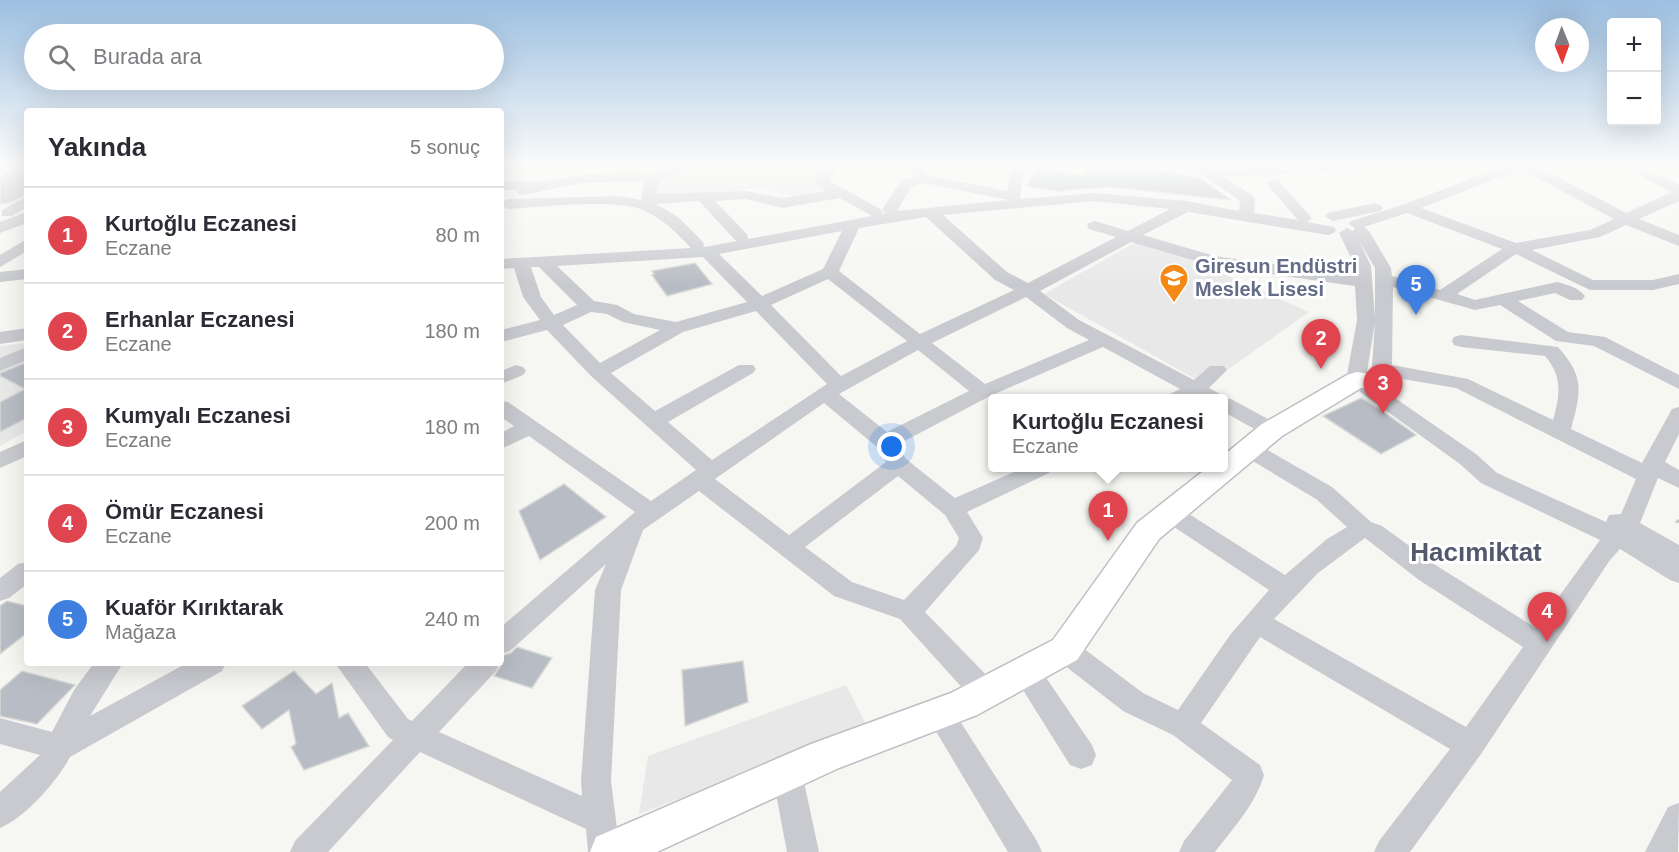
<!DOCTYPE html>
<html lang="tr">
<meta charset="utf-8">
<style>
:root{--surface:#fff;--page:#f2f2f3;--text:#2b2b33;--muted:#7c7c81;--line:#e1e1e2;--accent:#0b8043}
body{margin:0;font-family:Arial,sans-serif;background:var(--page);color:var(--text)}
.controls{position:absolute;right:18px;top:18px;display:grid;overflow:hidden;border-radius:6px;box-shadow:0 6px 24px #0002}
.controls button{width:54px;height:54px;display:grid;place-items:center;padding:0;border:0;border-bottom:2px solid var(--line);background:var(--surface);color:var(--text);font:30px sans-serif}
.compass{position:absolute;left:1535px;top:18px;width:54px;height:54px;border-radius:50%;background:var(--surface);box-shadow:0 6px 24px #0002;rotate:179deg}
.you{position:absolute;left:892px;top:447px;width:21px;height:21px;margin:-15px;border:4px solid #fff;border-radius:50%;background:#1a73e8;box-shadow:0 0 0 9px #1a73e833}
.badge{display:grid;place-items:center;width:39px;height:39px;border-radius:50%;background:var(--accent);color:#fff;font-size:20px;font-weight:700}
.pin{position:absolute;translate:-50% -50px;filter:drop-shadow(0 2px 3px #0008)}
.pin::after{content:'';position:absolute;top:32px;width:21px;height:18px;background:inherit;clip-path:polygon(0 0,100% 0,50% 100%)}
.popup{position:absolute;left:988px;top:394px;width:240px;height:78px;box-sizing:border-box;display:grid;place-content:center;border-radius:6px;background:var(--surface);filter:drop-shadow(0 2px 4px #0005);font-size:20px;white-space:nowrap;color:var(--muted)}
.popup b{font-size:22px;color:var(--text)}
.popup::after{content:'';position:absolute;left:50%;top:100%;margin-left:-12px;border:12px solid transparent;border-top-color:var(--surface)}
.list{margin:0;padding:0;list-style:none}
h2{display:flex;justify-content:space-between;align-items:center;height:78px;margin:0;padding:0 24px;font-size:26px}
h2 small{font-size:20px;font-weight:400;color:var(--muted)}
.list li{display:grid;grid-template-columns:39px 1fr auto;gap:18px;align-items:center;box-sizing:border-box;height:96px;padding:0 24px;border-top:2px solid var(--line)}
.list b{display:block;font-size:22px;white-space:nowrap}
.list p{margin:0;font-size:20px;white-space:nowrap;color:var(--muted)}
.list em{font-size:20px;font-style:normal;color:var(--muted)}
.icon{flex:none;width:33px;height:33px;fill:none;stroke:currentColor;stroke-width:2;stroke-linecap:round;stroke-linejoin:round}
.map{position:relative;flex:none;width:1679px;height:852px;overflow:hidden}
.search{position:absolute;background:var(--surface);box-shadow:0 6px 24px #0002;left:24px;top:24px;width:480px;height:66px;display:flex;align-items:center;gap:15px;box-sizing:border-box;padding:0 21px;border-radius:33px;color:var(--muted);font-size:22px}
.panel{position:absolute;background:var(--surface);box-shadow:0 6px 24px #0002;left:24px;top:108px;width:480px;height:558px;border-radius:6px}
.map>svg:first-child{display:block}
.built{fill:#e7e8e7}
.building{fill:#b8bcc4;stroke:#d8d9d6;stroke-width:1.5}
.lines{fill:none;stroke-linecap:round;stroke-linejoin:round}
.major-casing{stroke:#bdbfc4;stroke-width:3}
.path{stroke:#c4c4c7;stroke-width:3;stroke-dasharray:3 3;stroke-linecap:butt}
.minor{fill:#c9cacf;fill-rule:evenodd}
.major{fill:#fff;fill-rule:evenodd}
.labels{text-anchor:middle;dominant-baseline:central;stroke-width:6;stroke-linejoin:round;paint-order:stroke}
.poi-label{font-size:20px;font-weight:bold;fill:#636d88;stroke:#fff;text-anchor:start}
.district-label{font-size:26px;font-weight:bold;fill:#52596c;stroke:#fff}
</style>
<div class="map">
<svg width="1679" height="852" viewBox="0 0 1679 852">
<rect width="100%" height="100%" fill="#f6f7f3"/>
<g class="built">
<path d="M501 166H539L512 189 501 188Z"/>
<path d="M680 166H838L822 183 842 193 805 198 760 188 657 199 651 181Z"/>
<path d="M1143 238 1309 312 1206 385 1044 294Z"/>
<path d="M27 343V431L0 446V346Z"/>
<path d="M846 685 868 728 639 814 648 756Z"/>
</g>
<g class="building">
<path d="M16 166H27V194L9 203 0 204V176Z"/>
<path d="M1089 166H1135L1200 178 1231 200 1111 187 1065 190 1064 192 1026 186 1037 167 1084 176Z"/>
<path d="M695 263 712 284 667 296 652 275 654 274 652 271Z"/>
<path d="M27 362V418L0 432V402L25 389 0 376V373Z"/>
<path d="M1361 398 1381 410 1416 435 1381 454 1323 416Z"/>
<path d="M564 484 606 517 540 560 519 511Z"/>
<path d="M7 601 27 606V633L0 654V606Z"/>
<path d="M517 647 552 658 532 688 494 676 502 664 501 656 511 653Z"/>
<path d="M743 661 748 702 685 726 682 670Z"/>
<path d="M22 671 75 685 37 724 0 716V690Z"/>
<path d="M294 671 316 694 332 683 339 718 348 713 369 746 304 770 291 747 296 744 289 710 262 729 242 706Z"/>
</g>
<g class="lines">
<g class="major-casing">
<path id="major" d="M1356 372 1390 376 1394 381 1390 386 1381 389 1361 388 1282 436 1159 539 1077 660 977 715 839 768 657 852H590L596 837 811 744 951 693 1053 640 1137 523 1207 468H1224V455L1262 424 1347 375Z"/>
</g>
<path class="path" d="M1679 520 1677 522 1679 523"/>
<g class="minor">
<path d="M0 166H11L0 173Z"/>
<path d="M671 166H689L658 183 657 194 746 191 782 198 827 191 815 183 818 173 826 166H842L832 175 830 181 880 209 883 212 881 214 886 213 882 210 901 181 914 176 905 166H920L928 175 1007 191 1012 166H1027L1024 170 1020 199 1095 193 1187 201 1239 211 1240 201 1204 176 1181 169 1179 166H1201L1210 169 1369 166 1362 170 1224 177 1253 196 1255 199 1254 213 1298 220 1266 183 1273 179 1278 180 1309 215 1312 218 1307 222 1334 227 1336 230 1334 233 1328 235 1188 212 1143 235 1215 256 1355 276V266L1339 233 1347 228 1353 231 1355 228 1349 224 1351 221 1405 204 1504 166H1537L1626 213 1672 192 1621 166H1640L1679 184V201L1639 219 1679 235V246L1626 225 1600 237 1532 250 1593 280H1653L1679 274V284L1653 290H1590L1516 254 1457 294 1475 300 1557 282C1566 284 1579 288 1585 296L1582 300H1570L1555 293 1518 301 1568 332 1605 337 1679 375V389L1594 346 1556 341 1500 305 1475 310 1393 287 1392 365 1468 379 1553 420C1560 395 1563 377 1545 356L1461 347 1454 345 1452 341 1454 337 1461 335 1558 347C1585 377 1581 392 1571 429L1642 463 1672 409 1679 407V434L1665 462 1679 470V488L1658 478 1640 523 1679 545V583L1670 580 1620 549 1610 560 1481 754 1410 852H1374L1379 841 1450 749 1260 637 1201 723 1260 765 1264 775C1255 805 1234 827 1215 852H1179L1184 841 1232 780 1173 735 1123 711 1055 658 1052 650 1055 642 1065 639 1075 642 1143 693 1178 710 1230 635 1269 590 1162 519 1158 513 1162 507 1170 505 1178 507 1285 575 1327 539 1347 527 1316 499 1241 454 1238 449 1241 444 1249 442 1257 444 1332 487 1371 522 1382 526 1437 566 1536 628 1600 540 1481 483 1460 464 1349 384 1346 380 1357 320 1355 286 1213 266 1131 242 1040 291 1079 320 1194 380 1210 366H1224L1227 370 1209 388 1220 394 1223 398 1231 399 1279 425 1283 430 1279 435 1272 437 1265 435 1224 412V398H1167L1170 394 1180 389 1103 347 990 396 897 445 906 459 955 498 1023 468H1052L1049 473 967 512 983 538 979 550 925 612 995 684 999 693 995 702 985 705 975 702 900 619 834 596 699 491 643 530 621 590 611 781 620 852H588L586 829 420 752 328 852H290L295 841 393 740 388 737 335 663H365L408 719 412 721 468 663H500L496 671 439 732 582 796 581 781 595 590 606 564 510 651 501 654V627L635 512 529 436 501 449V433L514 426 501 417V401L508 402 651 501 696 470 591 376 547 330 501 342V330L540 320 523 297 514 268 501 269V259L691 248C677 233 664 220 645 211 619 198 540 207 508 209L501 205 503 201 508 199 619 196 641 200 644 181 582 183 523 195 518 194 516 190H501V182C515 181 530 182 543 181 565 180 633 163 650 176ZM1521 169 1614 219 1590 230 1516 243 1421 208ZM924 183 1009 200 897 211 911 187ZM840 198 872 216 748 239 747 234 715 201 746 199 782 208ZM699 201 735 240 737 241 704 247 703 242 678 217 656 204ZM1095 201 1170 209 1128 231 1095 221 1089 223 1087 226 1089 229 1116 237 1028 283 1007 272 943 215ZM1407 213 1502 249 1440 290 1392 276 1391 268 1369 231 1364 227ZM926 217 995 280 1014 290 920 334 839 271 859 228ZM842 231 823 269 762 296 719 254ZM1359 241 1375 268V318L1371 266ZM703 257 747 302 676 322 634 314 617 305 594 301 557 266ZM531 267H539L577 305 554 315 541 297ZM828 279 907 341 841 376 771 305ZM1026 297 1067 328 1089 340 985 384 932 343ZM756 311 827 384 712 460 668 422 753 373 756 369 753 365H739L655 411 611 373 683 332ZM591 312 607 314 623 322 660 330 600 363 563 325ZM1375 322 1371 381 1366 378ZM918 350 969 391 887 432 839 394ZM1391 377 1456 388 1636 479 1621 514 1609 515 1606 522 1497 473 1476 454 1382 389 1388 387ZM824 403 877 447 886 462 789 535 715 479ZM898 476 945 515 959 538 956 546 904 600 852 582 805 547ZM1365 538 1419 580 1523 647 1466 727 1274 619 1318 573Z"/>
<path d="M27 196V207L12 216H2V210Z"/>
<path d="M1375 203 1380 205 1383 208 1380 211 1333 221 1325 216 1328 213Z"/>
<path d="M27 212V223L0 233V222Z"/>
<path d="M27 239V251L0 267V255Z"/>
<path d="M27 269V279L0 282V272Z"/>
<path d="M27 328V340L0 344V332Z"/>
<path d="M27 347V360L0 371V358Z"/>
<path d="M516 365 523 367 526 371 523 375 501 384V371Z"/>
<path d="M27 440V456L0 468V452Z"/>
<path d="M27 562V584L9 598 0 601V578L18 564Z"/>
<path d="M1026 659 1036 663 1092 745 1096 755 1092 765 1081 769 1070 765 1016 679 1012 671 1016 663Z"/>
<path d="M94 663H123L90 716 187 663H226L222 671 70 757C58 780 25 818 0 828V792L40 755 0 744V718L52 732 74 690Z"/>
<path d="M939 700 949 704 1037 841 1042 852H1008L925 713 929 704Z"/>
<path d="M787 759 798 763 802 773 819 852H787L772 773 776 763Z"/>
<path d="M1679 803 1678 852H1645L1668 807Z"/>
</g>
<use href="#major" class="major"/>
</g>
<linearGradient id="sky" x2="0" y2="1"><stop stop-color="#9cbfe1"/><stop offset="0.58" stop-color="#fbfbfa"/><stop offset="1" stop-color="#fbfbfa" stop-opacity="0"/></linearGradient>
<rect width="1679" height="285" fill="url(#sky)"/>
<defs>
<g id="school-pin" transform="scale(1.5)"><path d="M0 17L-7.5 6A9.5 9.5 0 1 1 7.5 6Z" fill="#f48917" stroke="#fff"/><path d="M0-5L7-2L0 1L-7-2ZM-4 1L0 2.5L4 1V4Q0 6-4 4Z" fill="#fff"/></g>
</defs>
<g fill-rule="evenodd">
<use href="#school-pin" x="1174" y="278"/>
</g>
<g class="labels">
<g class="poi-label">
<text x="1195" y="266">Giresun Endüstri<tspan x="1195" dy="23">Meslek Lisesi</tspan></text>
</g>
<g class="district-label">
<text x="1476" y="552">Hacımiktat</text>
</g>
</g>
</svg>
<div class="controls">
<button>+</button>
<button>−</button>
</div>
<svg class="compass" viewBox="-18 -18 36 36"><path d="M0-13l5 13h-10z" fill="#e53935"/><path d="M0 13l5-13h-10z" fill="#7c7c81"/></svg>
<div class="you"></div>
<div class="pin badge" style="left:1108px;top:541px;background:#e0444e">1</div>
<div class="popup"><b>Kurtoğlu Eczanesi</b>Eczane</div>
<div class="pin badge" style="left:1321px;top:369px;background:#e0444e">2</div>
<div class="pin badge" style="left:1383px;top:414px;background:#e0444e">3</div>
<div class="pin badge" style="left:1547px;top:642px;background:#e0444e">4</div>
<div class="pin badge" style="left:1416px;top:315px;background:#3f7fe0">5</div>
<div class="search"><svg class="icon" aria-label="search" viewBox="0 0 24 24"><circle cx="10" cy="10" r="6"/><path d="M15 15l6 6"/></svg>Burada ara</div>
<section class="panel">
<h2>Yakında<small>5 sonuç</small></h2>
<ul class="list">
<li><span class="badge" style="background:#e0444e">1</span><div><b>Kurtoğlu Eczanesi</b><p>Eczane</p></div><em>80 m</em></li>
<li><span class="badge" style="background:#e0444e">2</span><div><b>Erhanlar Eczanesi</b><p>Eczane</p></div><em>180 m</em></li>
<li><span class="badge" style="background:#e0444e">3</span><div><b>Kumyalı Eczanesi</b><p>Eczane</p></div><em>180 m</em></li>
<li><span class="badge" style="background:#e0444e">4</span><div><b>Ömür Eczanesi</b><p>Eczane</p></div><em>200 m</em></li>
<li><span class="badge" style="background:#3f7fe0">5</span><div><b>Kuaför Kırıktarak</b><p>Mağaza</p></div><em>240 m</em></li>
</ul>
</section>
</div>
